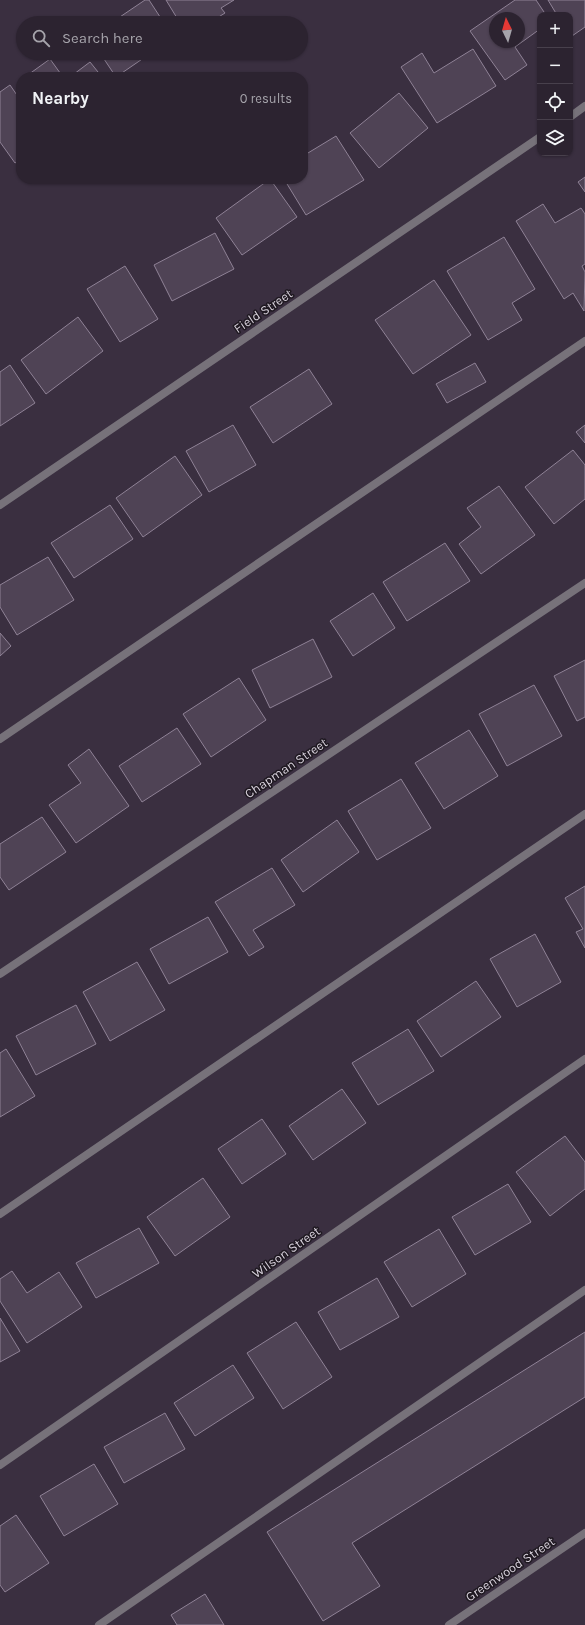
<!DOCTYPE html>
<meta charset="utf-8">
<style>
:root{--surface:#2c2330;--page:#382f3c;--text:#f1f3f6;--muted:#a6a4ab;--line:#48404c}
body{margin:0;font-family:Karla,sans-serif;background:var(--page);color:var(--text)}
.controls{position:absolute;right:12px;top:12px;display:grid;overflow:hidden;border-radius:8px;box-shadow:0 1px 3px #0004}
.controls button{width:36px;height:36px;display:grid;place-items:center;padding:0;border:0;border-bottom:1px solid var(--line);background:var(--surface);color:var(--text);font:20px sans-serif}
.compass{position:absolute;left:489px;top:12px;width:36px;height:36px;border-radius:50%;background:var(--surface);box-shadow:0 1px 3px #0004;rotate:355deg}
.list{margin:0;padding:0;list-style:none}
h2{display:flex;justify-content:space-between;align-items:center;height:52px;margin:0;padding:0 16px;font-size:17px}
h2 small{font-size:13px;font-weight:400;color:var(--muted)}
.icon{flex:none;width:22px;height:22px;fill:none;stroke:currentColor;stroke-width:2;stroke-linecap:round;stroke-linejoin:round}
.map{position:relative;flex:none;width:585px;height:1625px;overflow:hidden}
.search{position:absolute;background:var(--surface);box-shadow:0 1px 3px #0004;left:16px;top:16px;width:292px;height:44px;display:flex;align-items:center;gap:10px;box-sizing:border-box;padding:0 14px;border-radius:22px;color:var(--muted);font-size:15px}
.panel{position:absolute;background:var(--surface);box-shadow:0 1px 3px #0004;left:16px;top:72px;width:292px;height:112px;border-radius:16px}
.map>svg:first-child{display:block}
.building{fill:#4f4355;stroke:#8f8296;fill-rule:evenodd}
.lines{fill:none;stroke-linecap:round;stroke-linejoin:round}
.service{stroke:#77727a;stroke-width:8}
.minor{stroke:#77727a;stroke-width:8}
.labels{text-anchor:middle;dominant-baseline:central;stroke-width:3;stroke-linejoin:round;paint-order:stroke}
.street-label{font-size:13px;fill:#d7d0db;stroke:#1f1921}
</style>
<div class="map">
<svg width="585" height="1625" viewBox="0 0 585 1625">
<rect width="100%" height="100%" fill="#3a2f40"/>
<g class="building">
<path d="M145 0H149L164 23H111Z"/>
<path d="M166 0H234L221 8 225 13 209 23H180Z"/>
<path d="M515 0H536L546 15H540V29L515 47 527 65 505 80 470 31ZM495 18H519V42H495Z"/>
<path d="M548 0H585V27L572 36 570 33V15H557Z"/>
<path d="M473 49 496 86 437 123 401 67 422 53 434 73Z"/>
<path d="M100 53H151L116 77Z"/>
<path d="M50 59 63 77H25Z"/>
<path d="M90 62 102 77H70Z"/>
<path d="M10 85 21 101V159L15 163 0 142V92Z"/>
<path d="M399 93 428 128 379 168 350 133Z"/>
<path d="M336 136 364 180 306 215 284 179H303V156Z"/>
<path d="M585 177V192L578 182Z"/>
<path d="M270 179 297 217 242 255 216 218Z"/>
<path d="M543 204 555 223 581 208 585 214V264L582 266 585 272 584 311 573 293 564 299 516 221Z"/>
<path d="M215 233 234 269 172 301 154 265Z"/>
<path d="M504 237 535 289 512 303 522 320 488 340 447 271Z"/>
<path d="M125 266 158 319 120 342 87 289Z"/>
<path d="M434 280 471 335 413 374 375 320Z"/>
<path d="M78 317 103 351 46 394 21 360Z"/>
<path d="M475 363 486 382 447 403 436 384Z"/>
<path d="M10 365 35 403 0 426V372Z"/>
<path d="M309 369 332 404 273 443 250 407Z"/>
<path d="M233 425 256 465 209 492 186 451Z"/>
<path d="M585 425V443L576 432Z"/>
<path d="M573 450 585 465V499L554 524 525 487Z"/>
<path d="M175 456 202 495 143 537 116 498Z"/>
<path d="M499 486 535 535 481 574 459 544 481 527 467 508Z"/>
<path d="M110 505 133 539 74 578 51 543Z"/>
<path d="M445 543 470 581 407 621 383 582Z"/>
<path d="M48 557 74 600 17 635 0 607V585Z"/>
<path d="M373 593 395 628 353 656 330 621Z"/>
<path d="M0 633 11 646 0 656Z"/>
<path d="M313 639 332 677 270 708 252 670Z"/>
<path d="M585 660V717L577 721 554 676Z"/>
<path d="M239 678 266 720 211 757 183 714Z"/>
<path d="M534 685 562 736 507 766 479 714Z"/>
<path d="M177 728 201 764 142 802 119 766Z"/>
<path d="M469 730 498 776 444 809 415 763Z"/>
<path d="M89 749 129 806 76 843 49 805 81 783 68 765Z"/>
<path d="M401 779 431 828 377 860 348 811Z"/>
<path d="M42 817 66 852 9 890 0 877V844Z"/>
<path d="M337 820 359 852 303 892 281 860Z"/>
<path d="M272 868 295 905 253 930 264 947 249 956 215 902Z"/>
<path d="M585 886V948L576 932 583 929 565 898Z"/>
<path d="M208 917 228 952 169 984 150 949Z"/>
<path d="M535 934 561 982 517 1007 490 959Z"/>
<path d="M137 962 165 1010 110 1041 83 992Z"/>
<path d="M476 981 501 1017 441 1057 417 1021Z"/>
<path d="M76 1005 96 1044 36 1075 16 1036Z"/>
<path d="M408 1029 434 1071 378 1105 352 1063Z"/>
<path d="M6 1049 35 1096 0 1117V1053Z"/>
<path d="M342 1089 366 1123 313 1160 289 1126Z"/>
<path d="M262 1119 286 1154 242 1184 218 1149Z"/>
<path d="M565 1136 585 1162V1189L550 1216 516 1172Z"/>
<path d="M203 1178 230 1217 175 1256 147 1217Z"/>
<path d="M508 1184 531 1222 475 1255 452 1217Z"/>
<path d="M139 1228 159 1263 96 1298 76 1263Z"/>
<path d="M439 1229 466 1274 412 1307 384 1262Z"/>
<path d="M12 1271 27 1293 59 1272 82 1307 27 1343 0 1301V1279Z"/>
<path d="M377 1278 399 1317 340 1350 318 1312Z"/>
<path d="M0 1318 20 1351 0 1362Z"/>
<path d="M296 1322 332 1377 283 1409 247 1353Z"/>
<path d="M585 1332V1397L352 1543 380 1586 323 1621 267 1532Z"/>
<path d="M233 1365 254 1398 195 1436 174 1403Z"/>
<path d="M165 1413 185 1449 124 1483 104 1447Z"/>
<path d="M94 1464 118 1504 64 1536 40 1496Z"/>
<path d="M16 1515 49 1563 5 1592 0 1585V1526Z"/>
<path d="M205 1594 224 1625H177L171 1615Z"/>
</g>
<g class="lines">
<g class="service">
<path d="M0 739 585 341"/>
<path d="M0 1214 585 814"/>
<path d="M99 1625 585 1290"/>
</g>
<g class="minor">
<path d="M570 117 585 106"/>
<path d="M0 505 540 137"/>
<path d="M0 974 585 583"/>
<path d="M0 1465 585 1059"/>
<path d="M449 1625 585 1533"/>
</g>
</g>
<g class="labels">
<g class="street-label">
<text transform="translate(263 311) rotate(-34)">Field Street</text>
<text transform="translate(286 768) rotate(-34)">Chapman Street</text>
<text transform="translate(286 1252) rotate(-35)">Wilson Street</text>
<text transform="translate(510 1569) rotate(-34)">Greenwood Street</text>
</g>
</g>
</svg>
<div class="controls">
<button>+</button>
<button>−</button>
<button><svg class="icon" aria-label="locate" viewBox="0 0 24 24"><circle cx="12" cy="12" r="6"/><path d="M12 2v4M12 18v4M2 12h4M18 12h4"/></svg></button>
<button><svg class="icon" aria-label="layers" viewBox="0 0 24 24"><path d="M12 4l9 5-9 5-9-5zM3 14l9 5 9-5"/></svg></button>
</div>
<svg class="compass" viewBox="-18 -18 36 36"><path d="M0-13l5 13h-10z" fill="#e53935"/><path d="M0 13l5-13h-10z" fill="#a6a4ab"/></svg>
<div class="search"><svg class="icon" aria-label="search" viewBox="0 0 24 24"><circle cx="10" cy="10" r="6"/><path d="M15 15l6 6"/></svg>Search here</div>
<section class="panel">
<h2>Nearby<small>0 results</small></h2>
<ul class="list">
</ul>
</section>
</div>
